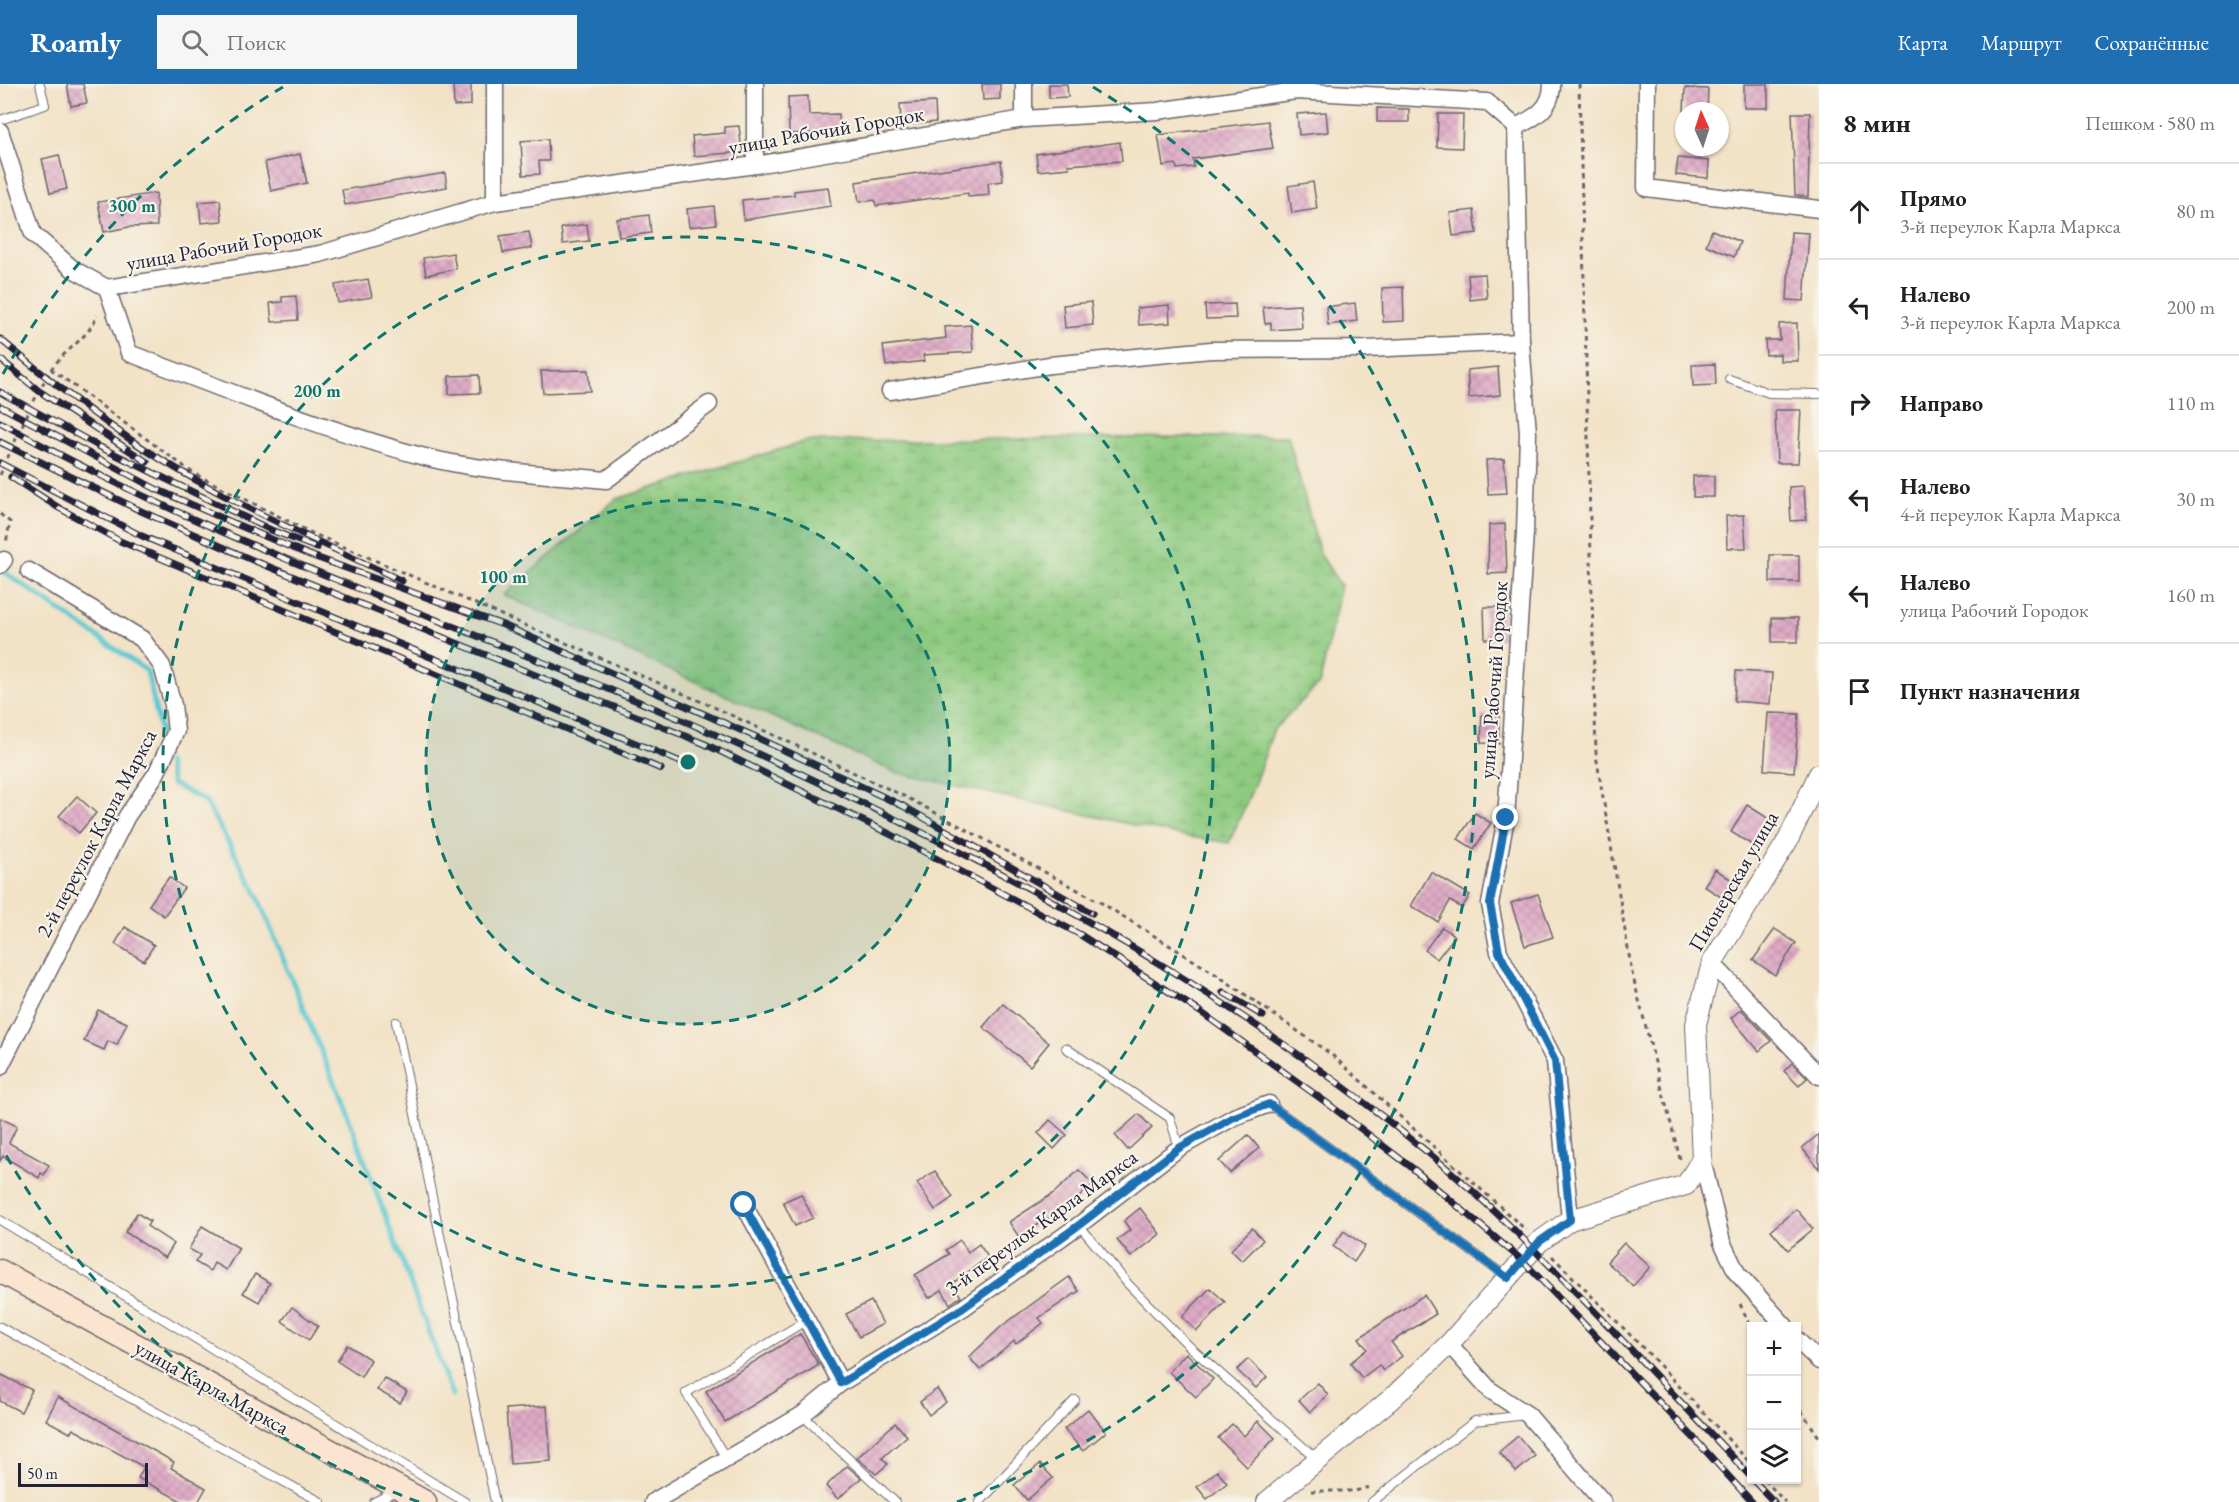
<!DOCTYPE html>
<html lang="ru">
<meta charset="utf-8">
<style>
:root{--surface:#fff;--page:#f6f6f6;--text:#202124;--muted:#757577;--line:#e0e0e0;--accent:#1f6fb2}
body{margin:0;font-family:"EB Garamond",serif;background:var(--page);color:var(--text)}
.controls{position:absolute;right:18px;bottom:18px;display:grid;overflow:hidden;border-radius:0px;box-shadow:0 2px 4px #0004}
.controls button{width:54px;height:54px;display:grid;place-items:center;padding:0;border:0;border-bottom:2px solid var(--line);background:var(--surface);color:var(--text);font:30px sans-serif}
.compass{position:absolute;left:1675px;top:18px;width:54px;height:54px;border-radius:50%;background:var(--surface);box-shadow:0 2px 4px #0004;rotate:357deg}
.scale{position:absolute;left:18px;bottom:15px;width:130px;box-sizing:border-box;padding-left:6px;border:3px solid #22223b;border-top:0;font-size:16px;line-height:21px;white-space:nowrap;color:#22223b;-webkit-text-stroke:4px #f7f3e8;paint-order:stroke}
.stop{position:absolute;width:18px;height:18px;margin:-14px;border:4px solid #1f6fb2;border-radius:50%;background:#fff}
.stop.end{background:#1f6fb2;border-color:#fff;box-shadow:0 2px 6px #0008}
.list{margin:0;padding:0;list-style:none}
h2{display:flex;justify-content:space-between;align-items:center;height:78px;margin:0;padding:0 24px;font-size:26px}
h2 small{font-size:20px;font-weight:400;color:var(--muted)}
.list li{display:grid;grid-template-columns:39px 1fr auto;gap:18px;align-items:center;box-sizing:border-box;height:96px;padding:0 24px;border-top:2px solid var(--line)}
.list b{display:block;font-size:22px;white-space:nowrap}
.list p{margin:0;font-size:20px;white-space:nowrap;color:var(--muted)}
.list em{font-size:20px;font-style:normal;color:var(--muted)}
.icon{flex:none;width:33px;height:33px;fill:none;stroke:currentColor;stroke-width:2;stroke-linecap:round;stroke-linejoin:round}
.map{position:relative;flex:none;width:1819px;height:1418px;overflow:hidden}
header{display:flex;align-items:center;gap:36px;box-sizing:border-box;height:84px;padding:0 30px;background:var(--accent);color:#fff}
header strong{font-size:28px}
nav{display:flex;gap:33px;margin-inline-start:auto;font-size:21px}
.search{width:420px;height:54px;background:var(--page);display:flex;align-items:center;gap:15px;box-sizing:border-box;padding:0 21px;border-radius:0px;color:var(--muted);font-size:22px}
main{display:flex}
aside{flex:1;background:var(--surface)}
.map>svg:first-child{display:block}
.wetland{fill:url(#wetland-marsh);stroke:#58765e;stroke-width:1.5}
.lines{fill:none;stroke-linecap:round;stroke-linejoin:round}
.stream{stroke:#5bc8d1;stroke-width:5}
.building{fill:url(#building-cross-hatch)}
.service-casing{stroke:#6b656c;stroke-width:10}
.minor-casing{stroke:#6b656c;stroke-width:19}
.tertiary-casing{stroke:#6b656c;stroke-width:22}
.secondary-casing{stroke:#6b656c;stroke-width:25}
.path{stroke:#6b656c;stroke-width:3;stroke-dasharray:4.5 4.5;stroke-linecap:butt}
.service{stroke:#fff;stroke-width:8}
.minor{stroke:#fff;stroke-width:16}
.tertiary{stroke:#fff;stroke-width:20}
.secondary{stroke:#fce5d0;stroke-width:22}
.rail-casing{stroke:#22223b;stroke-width:7}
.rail{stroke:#f7f3e8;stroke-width:4.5;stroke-dasharray:14;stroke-linecap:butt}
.route{stroke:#1f6fb2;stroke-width:8}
.ring{fill:none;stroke:#0f766e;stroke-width:3;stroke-dasharray:10 8}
.labels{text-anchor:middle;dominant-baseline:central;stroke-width:4.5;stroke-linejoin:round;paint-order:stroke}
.street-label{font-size:21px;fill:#22223b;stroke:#f7f3e8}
.centre{fill:#0f766e;stroke:#f7f3e8;stroke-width:3}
.ring-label{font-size:18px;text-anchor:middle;font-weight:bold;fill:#0f766e;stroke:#f7f3e8;stroke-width:4.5;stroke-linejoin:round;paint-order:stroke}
</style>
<header>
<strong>Roamly</strong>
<div class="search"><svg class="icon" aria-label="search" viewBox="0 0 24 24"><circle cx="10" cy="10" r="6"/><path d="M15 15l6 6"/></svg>Поиск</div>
<nav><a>Карта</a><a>Маршрут</a><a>Сохранённые</a></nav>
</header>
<main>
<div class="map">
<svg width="1819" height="1418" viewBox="0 0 1819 1418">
<defs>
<pattern id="wetland-marsh" width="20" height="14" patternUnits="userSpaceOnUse" patternTransform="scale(1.5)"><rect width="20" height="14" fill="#8ecb80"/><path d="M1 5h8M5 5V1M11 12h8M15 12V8" fill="none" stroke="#7aae70"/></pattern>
<pattern id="building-cross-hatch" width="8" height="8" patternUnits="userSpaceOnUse" patternTransform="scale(1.5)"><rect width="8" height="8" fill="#dfabc6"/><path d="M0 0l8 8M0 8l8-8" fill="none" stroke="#bf93ab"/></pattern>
</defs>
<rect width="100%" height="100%" fill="#f7f3e8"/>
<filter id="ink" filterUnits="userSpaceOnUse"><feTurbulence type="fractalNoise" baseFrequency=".0167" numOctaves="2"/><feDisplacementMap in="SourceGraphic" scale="12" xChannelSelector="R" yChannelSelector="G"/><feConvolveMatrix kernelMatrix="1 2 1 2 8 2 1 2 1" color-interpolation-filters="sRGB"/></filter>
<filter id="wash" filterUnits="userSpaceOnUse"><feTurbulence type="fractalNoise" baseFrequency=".008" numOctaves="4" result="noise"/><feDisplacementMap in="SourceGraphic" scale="24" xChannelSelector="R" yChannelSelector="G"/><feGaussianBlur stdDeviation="1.35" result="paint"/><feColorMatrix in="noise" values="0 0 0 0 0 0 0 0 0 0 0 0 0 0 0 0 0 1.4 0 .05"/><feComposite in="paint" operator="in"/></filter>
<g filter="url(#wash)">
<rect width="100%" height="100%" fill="#f2e2c6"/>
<path class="wetland" d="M1288 352 1320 470 1341 502 1320 599 1274 645 1253 704 1229 759 1183 752 894 688 504 511 616 415 807 357Z"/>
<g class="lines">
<g class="stream">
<path d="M0 485 147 587 164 663"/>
<path d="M167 678 172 700 205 717 255 806 351 1040 452 1311"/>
</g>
</g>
<g id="blocks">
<g class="building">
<path d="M67 0H83L87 19 71 22Z"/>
<path d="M453 0H471V21L454 22Z"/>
<path d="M982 0H1000V15L983 16Z"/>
<path d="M1049 0H1067L1068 13 1049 14Z"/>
<rect x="1744" y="0" width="24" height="24"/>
<path d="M1685 4 1708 5 1707 27H1684Z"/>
<path d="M808 12 809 31 839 30 840 48 789 50 788 13Z"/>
<path d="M935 18 936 38 901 41 900 20Z"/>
<path d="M1377 24 1409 25V38H1377Z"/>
<path d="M1326 28 1328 48 1299 51 1297 30Z"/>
<path d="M1792 29H1810L1808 113 1795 111Z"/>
<path d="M1438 30H1463L1462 64 1437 63Z"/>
<path d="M1268 37 1273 64 1193 75 1194 83 1177 85 1176 80 1163 82 1158 51Z"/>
<path d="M739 42 742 68 694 72 692 52 725 49V43Z"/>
<path d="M548 55 549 77H539L540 90 523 91 521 57Z"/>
<path d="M1120 58 1122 77 1068 81 1069 84 1038 87 1036 70Z"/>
<path d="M300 70 307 99 271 107 265 78Z"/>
<path d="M59 71 67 105 50 109 42 75Z"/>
<path d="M1678 74 1709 77 1708 94 1676 91Z"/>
<path d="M1001 77 1003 97 988 99 989 111 968 113V109L876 122 875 116 859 118 856 98Z"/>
<path d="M445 89 447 103 345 121 342 106Z"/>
<path d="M1313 98 1317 125 1292 129 1288 102Z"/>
<path d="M828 103 831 122 744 136 742 116 794 111V107Z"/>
<path d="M156 109 157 142 129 143 104 148 98 118Z"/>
<path d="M220 116 222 137 201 139 199 118Z"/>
<path d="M714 122 716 140 689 143 687 125Z"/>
<path d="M1474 126 1477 149 1453 152 1450 129Z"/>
<path d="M649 131 651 149 619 153 617 135Z"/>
<path d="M587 140 589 157 563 160 561 144Z"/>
<path d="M1712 146 1740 158 1734 173 1706 161Z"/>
<path d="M529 148 532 164 503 169 500 152Z"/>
<path d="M1791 148 1809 149 1804 217 1787 216Z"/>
<path d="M453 169 456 185 426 191 423 174Z"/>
<path d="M1485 190 1487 214 1470 216 1468 191Z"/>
<path d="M368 195 372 213 338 219 335 201Z"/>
<path d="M1403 203 1404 237 1383 238 1382 204Z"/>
<path d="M296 212 298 236 272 238 270 219 282 218V213Z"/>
<path d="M1091 218 1093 241 1065 244 1063 221Z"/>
<path d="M1355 219 1357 237 1328 241 1326 223Z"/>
<path d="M1235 220 1236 234 1206 235 1205 221Z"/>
<path d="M1169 221 1170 239 1139 241 1137 224Z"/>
<path d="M1300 221 1302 244 1271 246V239L1265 240 1263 223Z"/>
<path d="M1797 239 1798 277H1780V270L1766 271 1765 256H1780L1779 240Z"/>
<path d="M971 241 973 268 923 271 924 277 886 282 883 262 946 254 945 243Z"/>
<path d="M1715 280 1716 301 1693 302 1692 281Z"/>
<path d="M1498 283 1500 311 1469 314 1467 286Z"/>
<path d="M588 286 590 307 543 309 541 287Z"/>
<path d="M479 291 480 309 449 310V292Z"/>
<path d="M1775 326H1801L1798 379H1777Z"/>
<path d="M1504 375 1507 409 1488 410 1486 376Z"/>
<rect x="1693" y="392" width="21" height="21"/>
<path d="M1804 402 1806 436 1791 437 1789 403Z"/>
<path d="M1744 431 1746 464H1727L1726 432Z"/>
<path d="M1505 440 1507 489 1488 490 1489 441Z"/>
<rect x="1770" y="471" width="29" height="27"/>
<path d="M1484 523H1503V555H1485Z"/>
<rect x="1772" y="534" width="26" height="24"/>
<path d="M1736 587 1772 589 1770 620 1734 617Z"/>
<path d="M1768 629 1799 630 1794 688 1764 686Z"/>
<path d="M1482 631H1499V660L1481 659Z"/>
<path d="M77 712 96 729 79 749 59 732Z"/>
<path d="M1747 721 1774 738 1757 764 1731 748Z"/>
<path d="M1475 729 1491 739 1474 765 1458 755Z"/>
<path d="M1715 785 1735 798 1724 815 1704 802Z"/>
<path d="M1431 788 1470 811 1462 824 1450 817 1438 838 1411 822Z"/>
<path d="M169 793 184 804 164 832 149 821Z"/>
<path d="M1538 810 1553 853 1525 862 1511 819Z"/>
<path d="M125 843 154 861 144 877 115 860Z"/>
<path d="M1442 843 1455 852 1437 875 1425 866Z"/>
<path d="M1775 845 1796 859 1775 891 1753 876Z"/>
<path d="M1003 920 1049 959 1030 982 983 943Z"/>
<path d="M1741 925 1771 957 1759 967 1731 934Z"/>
<path d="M98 926 127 939 117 961 108 957 104 966 84 957Z"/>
<path d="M1792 979 1807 994 1799 1002 1784 987Z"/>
<path d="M1139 1030 1152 1044 1128 1066 1115 1051Z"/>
<path d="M0 1034 17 1042 9 1059 49 1081 44 1091 41 1089 39 1094 3 1072 0 1077Z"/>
<path d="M1050 1036 1067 1051 1054 1065 1038 1049Z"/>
<path d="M1819 1050V1085L1802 1064Z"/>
<path d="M1248 1051 1259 1064 1230 1089 1219 1077Z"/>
<path d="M1079 1086 1093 1100 1074 1118 1019 1153 1009 1138 1054 1109Z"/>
<path d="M935 1087 953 1113 935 1126 917 1099Z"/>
<path d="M801 1110 813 1134 795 1142 783 1118Z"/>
<path d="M1140 1124 1160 1150 1131 1173 1117 1156 1130 1146 1124 1137Z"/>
<path d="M1796 1125 1813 1145 1788 1166 1771 1146Z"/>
<path d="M137 1129 150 1137 147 1142 174 1160 165 1174 125 1148Z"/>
<path d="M202 1142 239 1164 226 1186 214 1179 210 1187 195 1178 200 1171 189 1165Z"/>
<path d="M1252 1144 1263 1156 1242 1177 1231 1166Z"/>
<path d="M1344 1147 1365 1162 1354 1178 1333 1162Z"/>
<path d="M960 1156 968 1168 979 1160 988 1173 953 1199 961 1213 957 1215 950 1220 942 1206 929 1214 915 1191 949 1170 946 1166Z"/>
<path d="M1624 1159 1650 1183 1633 1202 1607 1178Z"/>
<path d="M255 1190 270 1199 259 1218 243 1209Z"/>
<path d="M1069 1193 1079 1207 1039 1234 1043 1239 1016 1260 1014 1257 980 1286 969 1273 1002 1242Z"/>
<path d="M1210 1204 1225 1218 1197 1247 1182 1233Z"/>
<path d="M1424 1211 1436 1230 1391 1258 1402 1272 1383 1287 1379 1281 1362 1294 1350 1279 1367 1265 1359 1254Z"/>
<path d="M871 1217 883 1240 859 1253 846 1230Z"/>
<path d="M292 1223 318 1242 309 1256 282 1237Z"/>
<path d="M800 1250 819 1281 725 1338 706 1307Z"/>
<path d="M347 1261 371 1276 361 1293 337 1277Z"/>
<path d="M1186 1269 1213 1295 1196 1313 1169 1288Z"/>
<path d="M1248 1275 1267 1293 1256 1304 1237 1286Z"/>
<path d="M0 1290 32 1306 21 1328 0 1317Z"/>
<path d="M384 1294 407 1308 400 1319 377 1306Z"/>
<path d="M1318 1299 1328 1311 1310 1328 1299 1316Z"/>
<path d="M937 1305 946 1318 929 1331 920 1318Z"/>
<path d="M58 1313 174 1378 171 1384 206 1404 198 1418H183L138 1394 144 1383 73 1345 70 1349 46 1336Z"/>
<path d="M547 1322 551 1377 510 1380 506 1325Z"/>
<path d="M1088 1325 1106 1348 1083 1367 1064 1345Z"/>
<path d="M1258 1337 1275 1354 1247 1383 1218 1354 1232 1340 1244 1352Z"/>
<path d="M895 1339 907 1352 882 1374 888 1380 876 1390 857 1374Z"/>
<path d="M1518 1352 1535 1372 1516 1388 1499 1368Z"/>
<path d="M1040 1380 1053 1394 1027 1416 1014 1401Z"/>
<path d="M847 1382 861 1394 838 1415 826 1402Z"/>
<path d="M1217 1387 1227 1399 1207 1415 1197 1403Z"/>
</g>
</g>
</g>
<g filter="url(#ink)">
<use href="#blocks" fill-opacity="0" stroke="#6b656c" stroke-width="1.5"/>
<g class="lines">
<g class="service-casing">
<g id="service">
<path d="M0 36 45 21 40 0"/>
<path d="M1729 295 1769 309 1819 310"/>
<path d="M396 938 495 1418"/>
<path d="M1066 964 1170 1034 1179 1064"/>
<path d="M1269 1020 1508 1194"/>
<path d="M0 1136 465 1418"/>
<path d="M1079 1141 1128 1200 1189 1262 1318 1376"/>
<path d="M0 1243 321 1418"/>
<path d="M802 1331 895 1418"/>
<path d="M726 1374 686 1309 807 1236"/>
<path d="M374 1418 398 1406"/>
<path d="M980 1418 1075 1316"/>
<path d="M1372 1418 1475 1337 1526 1331"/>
</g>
</g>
<g class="minor-casing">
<g id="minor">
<path d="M1024 0V35"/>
<path d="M1647 0 1646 104 1819 125"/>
<path d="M1516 43C1536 33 1552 24 1552 0"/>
<path d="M0 47 33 150 73 185 107 204"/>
<path d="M755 81V0"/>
<path d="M495 118V0"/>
<path d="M890 307 1050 281 1211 266 1366 265 1521 258"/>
<path d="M709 320 606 396C545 390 481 388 421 372 322 345 225 306 129 269L107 204 320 170 495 118 755 81 1024 35 1157 27 1296 7 1487 18 1516 43 1521 258 1528 349 1525 449 1506 734 1490 820 1499 868 1555 977 1570 1136"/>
<path d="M0 481 4 476"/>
<path d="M1712 879 1819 992"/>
<path d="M0 983 127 732 156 690 176 647 173 621 162 582 142 555 29 487"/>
<path d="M1702 1075 1722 1158 1737 1189 1785 1242"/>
<path d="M744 1121 841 1299"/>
<path d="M1796 1255 1819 1277"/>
<path d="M1449 1260 1490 1306 1528 1331 1603 1418"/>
<path d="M653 1418 802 1331 841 1299 963 1224 1079 1141 1179 1064 1234 1033 1269 1020"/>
</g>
</g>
<g class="tertiary-casing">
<path id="tertiary" d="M1267 1418 1391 1315 1449 1260 1539 1158 1570 1136 1686 1101 1702 1075 1696 940 1712 879 1788 756 1819 690"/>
</g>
<g class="secondary-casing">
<path id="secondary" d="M0 1187 425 1418"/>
</g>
<g class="path">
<path d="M1579 0 1596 671 1632 889 1680 1075"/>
<path d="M51 285 193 389 312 449 716 624 908 714 1100 818 1217 891 1332 971 1526 1146"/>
<path d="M0 391C16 355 31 320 50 287 63 266 89 255 97 231"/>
<path d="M0 430 10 438 6 459"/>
<path d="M1552 1172 1652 1273 1752 1381"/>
<path d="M1740 1220 1752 1245"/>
<path d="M1796 1319 1819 1353"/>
<path d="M1765 1396 1785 1418"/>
<path d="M1311 1407H1355L1370 1403"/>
</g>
<use href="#service" class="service"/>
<use href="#minor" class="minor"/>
<use href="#tertiary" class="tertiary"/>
<use href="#secondary" class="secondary"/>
<g class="rail-casing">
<g id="rail">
<path d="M0 255C43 291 87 326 134 358 217 414 312 454 402 497"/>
<path d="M0 275 39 307 147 378"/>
<path d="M0 308 100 363 271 446 317 464"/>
<path d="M0 322 156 405 238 441 307 470 503 541 756 653 903 722 1092 829"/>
<path d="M0 338C227 467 477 544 714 650 964 762 1208 890 1421 1063 1486 1115 1544 1175 1602 1235 1652 1288 1702 1340 1752 1394"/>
<path d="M0 358 141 427 250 475 705 660 896 753 1079 850 1202 929 1327 1019 1411 1083 1523 1177 1692 1352 1752 1418"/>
<path d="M0 379 142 452 683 679"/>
<path d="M11 393 59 424 120 457 661 685"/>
<path d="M1223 908 1263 932"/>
<path d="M1753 1396 1774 1418"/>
</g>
</g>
<use href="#rail" class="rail"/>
</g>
</g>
<g class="lines" filter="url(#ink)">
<path class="route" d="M744 1121 841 1299 963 1224 1079 1141 1179 1064 1234 1033 1269 1020 1508 1194 1539 1158 1570 1136 1555 977 1499 868 1490 820 1506 734"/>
</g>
<circle cx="688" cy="678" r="262" fill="#0f766e" fill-opacity=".12"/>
<g class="ring">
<circle cx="688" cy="678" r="262"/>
<circle cx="688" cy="678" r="525"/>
<path d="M419 1418A787 787 0 0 1 3 1066M3 290A787 787 0 0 1 283 3M1093 3A787 787 0 0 1 957 1418"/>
</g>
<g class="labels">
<g class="street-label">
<text transform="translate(826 46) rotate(-10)">улица Рабочий Городок</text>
<text transform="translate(224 162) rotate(-10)">улица Рабочий Городок</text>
<text transform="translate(1493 596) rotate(-86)">улица Рабочий Городок</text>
<text transform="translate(96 749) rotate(-62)">2-й переулок Карла Маркса</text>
<text transform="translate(1733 797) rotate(-60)">Пионерская улица</text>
<text transform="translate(1041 1138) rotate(-36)">3-й переулок Карла Маркса</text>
<text transform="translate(212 1303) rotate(29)">улица Карла Маркса</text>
</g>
</g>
<circle cx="688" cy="678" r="9" class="centre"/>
<g class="ring-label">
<text x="132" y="128">300 m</text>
<text x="317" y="313">200 m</text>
<text x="503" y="499">100 m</text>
</g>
</svg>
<div class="controls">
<button>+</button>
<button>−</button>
<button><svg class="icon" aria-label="layers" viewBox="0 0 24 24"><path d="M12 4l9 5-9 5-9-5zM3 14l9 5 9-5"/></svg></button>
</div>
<svg class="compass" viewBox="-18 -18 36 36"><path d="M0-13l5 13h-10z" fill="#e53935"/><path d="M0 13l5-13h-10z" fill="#757577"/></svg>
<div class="scale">50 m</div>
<div class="stop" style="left:744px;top:1121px"></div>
<div class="stop end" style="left:1506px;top:734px"></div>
</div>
<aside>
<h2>8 мин<small>Пешком · 580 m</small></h2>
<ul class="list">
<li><svg class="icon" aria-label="ahead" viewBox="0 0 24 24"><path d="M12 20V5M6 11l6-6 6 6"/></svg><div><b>Прямо</b><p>3-й переулок Карла Маркса</p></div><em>80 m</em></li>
<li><svg class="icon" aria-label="left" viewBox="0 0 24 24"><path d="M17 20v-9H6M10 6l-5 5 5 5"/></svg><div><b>Налево</b><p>3-й переулок Карла Маркса</p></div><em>200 m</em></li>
<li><svg class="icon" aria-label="right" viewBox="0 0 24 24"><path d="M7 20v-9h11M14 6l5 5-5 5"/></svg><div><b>Направо</b></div><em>110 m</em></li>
<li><svg class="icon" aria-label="left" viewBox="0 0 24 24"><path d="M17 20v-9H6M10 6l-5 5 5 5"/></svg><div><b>Налево</b><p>4-й переулок Карла Маркса</p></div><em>30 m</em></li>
<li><svg class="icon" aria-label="left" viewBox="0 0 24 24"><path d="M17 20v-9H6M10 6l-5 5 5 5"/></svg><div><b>Налево</b><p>улица Рабочий Городок</p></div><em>160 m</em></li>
<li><svg class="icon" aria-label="arrive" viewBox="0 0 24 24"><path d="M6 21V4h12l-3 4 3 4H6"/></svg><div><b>Пункт назначения</b></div></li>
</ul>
</aside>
</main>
